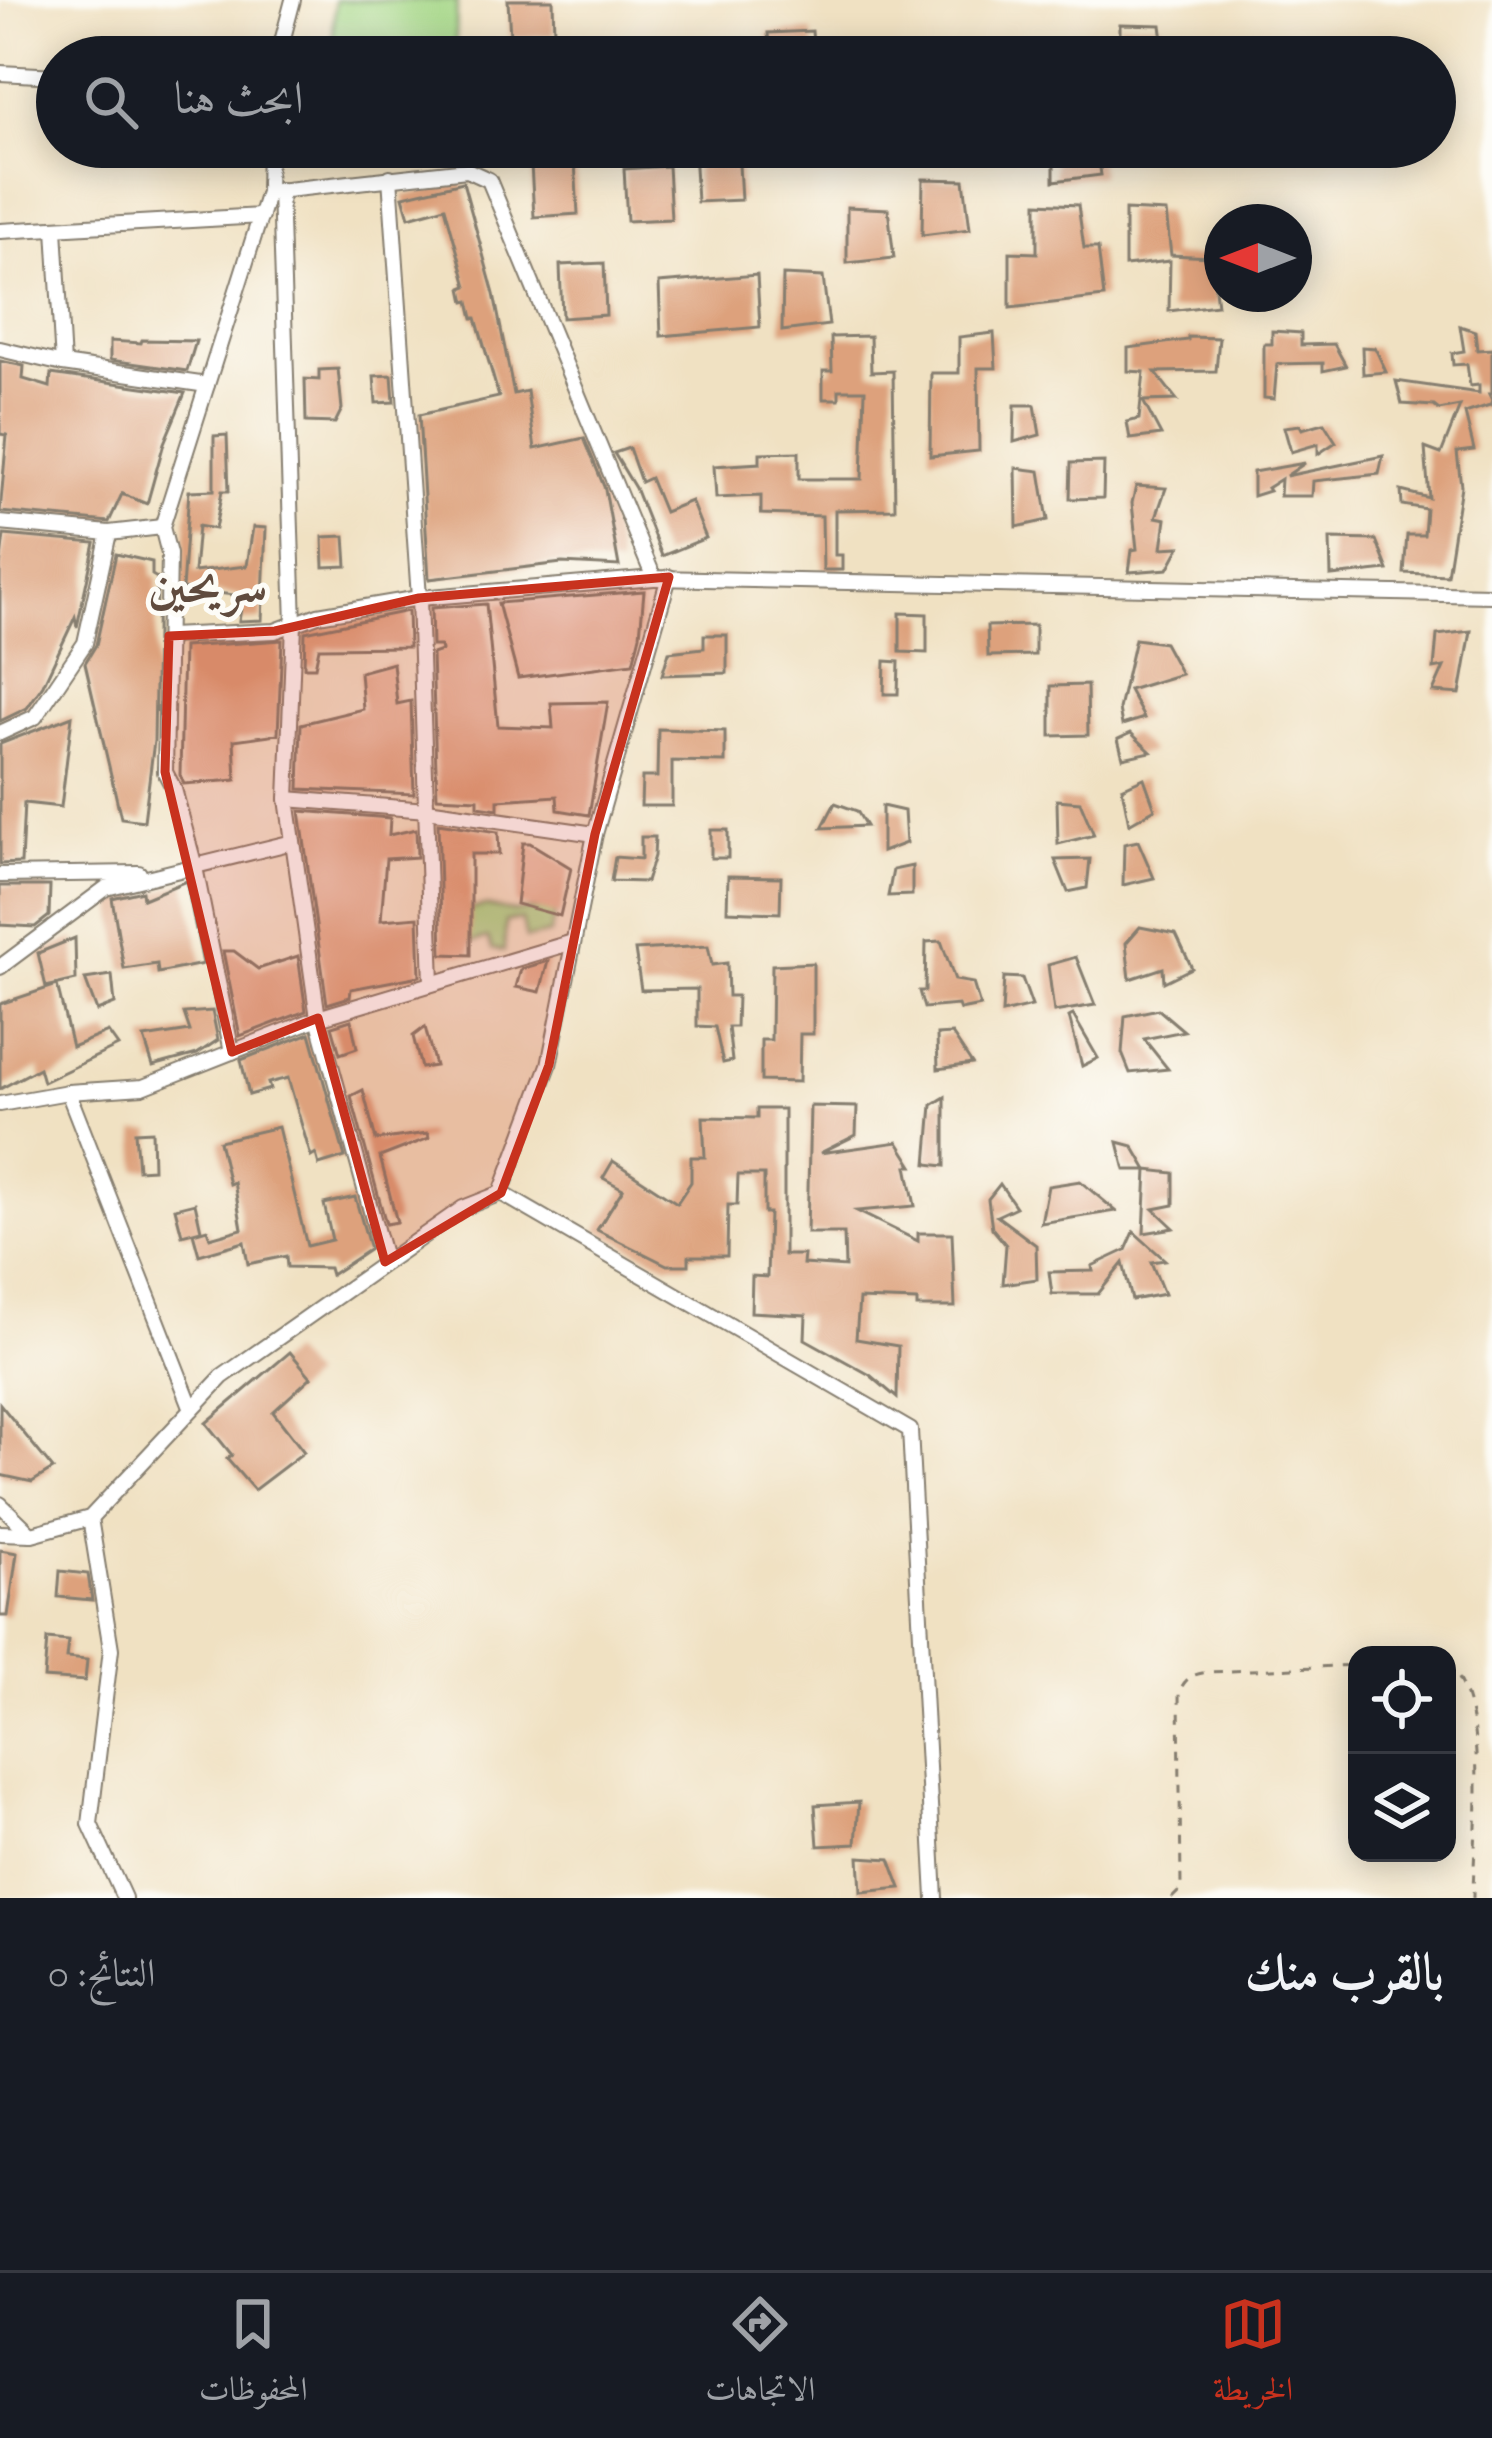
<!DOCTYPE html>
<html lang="ar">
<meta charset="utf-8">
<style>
:root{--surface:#171b24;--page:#242831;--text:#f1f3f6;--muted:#9ea1a6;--line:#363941;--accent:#c8321e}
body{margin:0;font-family:"Sorts Mill Goudy",Amiri,serif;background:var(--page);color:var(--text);direction:rtl}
.controls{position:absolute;right:36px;bottom:36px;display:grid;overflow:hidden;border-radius:24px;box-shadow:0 6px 30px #0003}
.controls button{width:108px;height:108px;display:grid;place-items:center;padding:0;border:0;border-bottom:3px solid var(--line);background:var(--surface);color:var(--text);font:60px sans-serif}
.compass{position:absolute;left:1204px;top:204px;width:108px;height:108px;border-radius:50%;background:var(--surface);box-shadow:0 6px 30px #0003;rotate:270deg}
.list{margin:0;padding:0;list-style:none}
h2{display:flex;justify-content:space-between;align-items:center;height:156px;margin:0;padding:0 48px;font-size:51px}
h2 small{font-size:39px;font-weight:400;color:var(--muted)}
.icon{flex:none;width:66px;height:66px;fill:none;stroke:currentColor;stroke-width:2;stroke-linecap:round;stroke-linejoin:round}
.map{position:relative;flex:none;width:1492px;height:1898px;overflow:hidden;direction:ltr}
.search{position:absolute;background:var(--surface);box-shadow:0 6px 30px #0003;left:36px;right:36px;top:36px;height:132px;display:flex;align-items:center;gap:30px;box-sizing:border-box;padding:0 42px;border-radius:66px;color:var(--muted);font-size:45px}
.sheet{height:372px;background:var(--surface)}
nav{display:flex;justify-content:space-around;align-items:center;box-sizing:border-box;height:168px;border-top:3px solid var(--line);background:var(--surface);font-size:33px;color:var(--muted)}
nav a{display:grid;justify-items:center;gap:6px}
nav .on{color:var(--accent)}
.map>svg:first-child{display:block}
.green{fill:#a3d584;stroke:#607850;stroke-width:3}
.building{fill:#dda17c}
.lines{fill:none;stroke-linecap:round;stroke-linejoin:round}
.minor-casing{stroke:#867e6f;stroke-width:18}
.path{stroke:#867e6f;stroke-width:3;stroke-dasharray:9 9;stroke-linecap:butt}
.minor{stroke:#fff;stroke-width:14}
.marked{fill:#c8321e;fill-opacity:0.2;stroke:#c8321e;stroke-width:9;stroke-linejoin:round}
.labels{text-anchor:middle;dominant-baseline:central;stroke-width:10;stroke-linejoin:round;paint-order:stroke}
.district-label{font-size:48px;font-weight:bold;fill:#604b3e;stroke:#fdfcf7}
</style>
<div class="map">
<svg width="1492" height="1898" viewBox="0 0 1492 1898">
<rect width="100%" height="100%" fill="#fdfcf7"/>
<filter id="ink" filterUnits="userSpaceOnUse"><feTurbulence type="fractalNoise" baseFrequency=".00833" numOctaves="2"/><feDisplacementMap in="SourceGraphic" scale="24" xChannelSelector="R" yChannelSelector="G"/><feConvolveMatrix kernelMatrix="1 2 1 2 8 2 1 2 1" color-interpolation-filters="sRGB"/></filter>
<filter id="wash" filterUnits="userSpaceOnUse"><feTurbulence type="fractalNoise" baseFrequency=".004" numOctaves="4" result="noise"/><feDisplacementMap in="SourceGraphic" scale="48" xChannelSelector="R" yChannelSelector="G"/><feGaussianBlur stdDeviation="2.7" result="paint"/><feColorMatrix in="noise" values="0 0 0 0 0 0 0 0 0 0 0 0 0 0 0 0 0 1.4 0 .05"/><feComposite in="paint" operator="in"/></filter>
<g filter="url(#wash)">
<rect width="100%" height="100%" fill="#f0e1c2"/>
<g class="green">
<path d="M335 0H457L455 57H332Z"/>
<path d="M486 906 515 912 557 907 550 934 526 939 522 920 506 921 504 951 492 949 488 938 467 943 460 917 471 909Z"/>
</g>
<g id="blocks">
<g class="building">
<path d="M508 0H553L554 35 510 38Z"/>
<path d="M1120 24 1161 25 1165 57H1120Z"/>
<path d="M812 31 814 57H770L768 33Z"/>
<path d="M738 147 741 200 697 202 694 149Z"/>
<path d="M1054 147H1097L1101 175 1054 181Z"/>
<path d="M575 162 578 214 534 217 531 164Z"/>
<path d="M668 166 671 219 627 221 624 169Z"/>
<path d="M923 179 964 180 970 229 922 235Z"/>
<path d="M463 182 494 294 514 394 527 391 535 449 584 438 605 489 619 566 562 563 429 579 419 415 499 397 476 318H473L469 301 465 302 462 288 467 286 445 207 409 217 403 196Z"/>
<path d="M1037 203 1078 205 1084 248H1098L1104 297 1010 308V252L1037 253Z"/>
<path d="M847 207 888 209 894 258 847 263Z"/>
<path d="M1125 210 1166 212 1171 255 1211 257 1217 305 1169 311 1170 261 1125 266Z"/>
<path d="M604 263 606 315 562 318 560 265Z"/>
<path d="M757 275 760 327 661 336 659 283Z"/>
<path d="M783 275 823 277 829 325 782 331Z"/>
<path d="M1460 326 1475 331 1477 350 1492 349V394H1489L1492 400 1490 405 1465 413 1474 450 1457 452 1461 486 1447 575 1404 573 1407 535H1424L1426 509 1402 505 1401 491 1429 498 1425 448 1441 454 1460 406 1439 410 1434 406 1402 404 1396 381 1479 393V385L1470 386 1467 364 1453 365 1452 353 1464 351Z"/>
<path d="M1272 331 1301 333V345L1334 344 1346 366 1323 371V363L1277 364 1274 399 1264 398V344H1272Z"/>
<path d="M994 333 996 368H978L979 451 930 456 931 373H959V337Z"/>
<path d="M870 336 871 372 893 371 895 509 835 510V555H842V570H823L822 516 761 514V496L716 498 714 466 760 463V453L799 452V479H862L865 390H839V399H823V371H832L831 337Z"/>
<path d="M1188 337 1219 338 1216 371 1155 372 1177 400 1143 401 1161 435 1130 439 1127 422 1139 419 1144 372 1128 371V348L1188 340Z"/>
<path d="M142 340 196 341 187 371 110 360V341L141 343Z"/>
<path d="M1362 347 1375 348 1386 372 1363 374Z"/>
<path d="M0 361 24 366 23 379 50 387 51 374 185 393 164 443 147 504 122 494 109 522 0 512 7 435 0 434Z"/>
<path d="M338 369 342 409 335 423 306 422 305 379 319 380V370Z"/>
<path d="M392 375 394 402 376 403 374 376Z"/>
<path d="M1015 405H1035L1040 435 1014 442Z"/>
<path d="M1324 423 1336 442 1318 454V444L1291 452 1284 427 1300 425 1302 429Z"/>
<path d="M227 435 229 491H222L215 529 198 526 194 572 247 566 253 527 266 528 262 620 239 621 243 596 182 589 189 491 214 490V436Z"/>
<path d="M629 448 641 482 650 478 664 512 691 501 706 538 662 556 635 488 614 453Z"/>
<path d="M1383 456 1379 474 1313 481 1312 496H1280L1281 479 1267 488 1269 491 1253 496V472L1305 463 1286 476Z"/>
<path d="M1104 462 1103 498 1070 499 1071 463Z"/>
<path d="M1016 468 1040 471 1048 520 1017 527Z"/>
<path d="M1136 486 1166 488 1156 517 1166 519 1162 548 1180 547 1168 569 1129 572 1132 550 1137 549 1132 503Z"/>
<path d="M4 535 95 543 77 627 75 617 43 685 27 708 0 721V567Z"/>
<path d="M345 536 347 566 324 567 323 537Z"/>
<path d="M1330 539 1376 540 1388 570 1331 576Z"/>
<path d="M116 554 152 562V575L157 578 154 741 144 821 121 818 85 663 96 645Z"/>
<path d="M644 591 640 635 633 663 518 678 498 603Z"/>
<path d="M486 604 498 726 553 728 551 703 608 702 589 815 558 810 557 796 498 800V809L478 806V799L437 797 432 654 441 651 440 646H432L431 608Z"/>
<path d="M408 611 409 647 319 648 315 667H304L305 632Z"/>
<path d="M900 613 927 614V653L900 652Z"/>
<path d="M1035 625V655L988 656 987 626Z"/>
<path d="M1471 631 1460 694 1433 692 1444 667 1434 669 1437 635Z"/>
<path d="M704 635H727V673L662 675 669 652 704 648Z"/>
<path d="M1135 639 1164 643 1181 674 1129 690 1144 718 1122 725 1119 709Z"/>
<path d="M282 640 278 734 234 740 236 780 184 784 180 775 183 647Z"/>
<path d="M885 661 899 662 898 694H884Z"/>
<path d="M393 663 397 704 411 701 414 794 299 789 301 724 363 709 360 672Z"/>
<path d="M1087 685 1088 735 1051 736V686Z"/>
<path d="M72 716 61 807 24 803 21 863 0 864V744Z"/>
<path d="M658 729 725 731V762L672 761V806H641L642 777H657Z"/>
<path d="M1131 733 1151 752 1123 758 1118 739Z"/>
<path d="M1144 778 1155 809 1129 824 1122 788Z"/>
<path d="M1057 800 1080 802 1094 835 1058 844Z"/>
<path d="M835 803 857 811 866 826 822 828Z"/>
<path d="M882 806 904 811 906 843 882 852Z"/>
<path d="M300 811 390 818 389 835 416 829 417 857 386 859 381 920 418 917 420 976 351 989 350 997 327 1004Z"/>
<path d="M438 823 498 832 499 854H471V955L442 954Z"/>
<rect x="711" y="830" width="17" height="28"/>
<path d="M641 837H655L654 856 646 882 611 881 615 857 641 859Z"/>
<path d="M1138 841 1154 878 1123 885 1124 844Z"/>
<path d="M523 843H530L571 868 560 916 516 904Z"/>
<path d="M1090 859 1087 888 1068 892 1055 860Z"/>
<path d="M912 866V895L888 896 893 870Z"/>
<path d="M728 876 781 877 780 913 727 911Z"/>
<path d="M186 881 203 964 158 973 157 964 124 969 112 898 142 891 143 899Z"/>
<path d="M0 886H50L49 916 35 927 0 925Z"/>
<path d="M1140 927 1176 934 1192 968 1164 982 1163 968 1130 979 1126 943Z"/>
<path d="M75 938 76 980 46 987 38 953Z"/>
<path d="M941 941 955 980 973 983 980 1006 960 1010 958 1005 924 1008 919 991H925L926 942Z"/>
<path d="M708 946 712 965 727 963 728 996H737L736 1027H728L732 1061 723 1063 715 1027 697 1026V989L641 990 635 950Z"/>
<path d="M223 951H234L258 969 298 956 306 1011 240 1036Z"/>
<path d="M1076 957 1095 1005 1054 1012 1048 965Z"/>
<path d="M548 961 540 992 516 987 521 969Z"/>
<path d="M813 963V1034H800L799 1082 761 1081V1040H771L772 965Z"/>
<path d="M112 975 115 1004 97 1011 85 979Z"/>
<path d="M1004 977 1022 978 1032 1006 1002 1013Z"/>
<path d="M57 985 72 1047 108 1032 118 1046 43 1082 39 1068 0 1089V1004Z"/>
<path d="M1158 1009 1184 1031 1144 1039 1168 1069 1130 1073 1122 1053 1125 1016Z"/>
<path d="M212 1011 218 1040 197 1054 153 1066 144 1038 190 1031 184 1013Z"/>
<path d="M1073 1015 1098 1058 1082 1066 1069 1017Z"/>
<path d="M351 1020 357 1048 340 1054 332 1026Z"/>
<path d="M425 1027 435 1066 421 1068 413 1036Z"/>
<path d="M310 1033 345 1157 319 1165 316 1154 311 1157 288 1078 268 1083 270 1089 249 1095 241 1060Z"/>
<path d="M952 1034 972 1064 938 1069 937 1035Z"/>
<path d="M363 1090 376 1140 428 1133 429 1138 380 1157 397 1222 386 1224 351 1096Z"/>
<path d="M945 1097V1166L927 1164 932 1105Z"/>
<path d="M810 1106 857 1107 856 1135 820 1153 898 1142 913 1166H907L915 1206 857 1211 918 1241V1233H952L955 1307H917V1301L859 1299 856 1339 898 1346 897 1398 870 1375 805 1339 806 1315 751 1312 752 1276 767 1277 769 1213H764V1175H738L737 1205H728L727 1256H689V1265H667L597 1230 623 1189 603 1178 613 1161 677 1203 691 1182V1157H705L703 1117 757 1118V1109H784V1255H804L803 1264 845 1267 844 1233H807Z"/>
<path d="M278 1127 307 1246 332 1240 324 1204 355 1197 370 1249 331 1275 329 1268 287 1267 286 1256 248 1264 244 1242 199 1255 193 1233 207 1229 210 1238 242 1229 234 1182 229 1184 219 1141Z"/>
<path d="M152 1131 153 1169 138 1170 135 1132Z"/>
<path d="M1118 1142 1133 1146 1147 1170H1125Z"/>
<path d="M1147 1170 1174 1173V1205L1154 1209 1174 1228 1144 1233Z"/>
<path d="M1080 1181 1116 1211 1041 1223 1048 1186Z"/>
<path d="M1000 1184 1016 1207 997 1216 1036 1245 1037 1279 1003 1284 1006 1245 992 1228 988 1199Z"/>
<path d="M195 1203 201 1230 182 1235 175 1208Z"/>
<path d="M1134 1232 1165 1260 1151 1262 1164 1294 1132 1300 1123 1263 1098 1294H1052L1049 1272 1093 1271 1092 1266 1126 1250Z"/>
<path d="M290 1352 311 1377 273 1412 304 1452 254 1490 227 1459 232 1455 206 1423Z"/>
<path d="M0 1404 53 1469 32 1482 0 1475Z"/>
<path d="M0 1550 17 1553 8 1616H0Z"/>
<path d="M60 1571 88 1574 92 1600 58 1597Z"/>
<path d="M47 1639 68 1641 66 1658 87 1660 85 1681 44 1678Z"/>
<path d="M859 1802 856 1844 818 1846 815 1805Z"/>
<path d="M859 1857 890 1859 901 1888 861 1892Z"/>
</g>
</g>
</g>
<g filter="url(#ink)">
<use href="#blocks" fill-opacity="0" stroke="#867e6f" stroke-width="3"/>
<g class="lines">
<g class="minor-casing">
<g id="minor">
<path d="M278 57 293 0"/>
<path d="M0 73 57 76"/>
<path d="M390 177 419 598 432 983"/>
<path d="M280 190 294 624 287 799 318 1018 385 1262"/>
<path d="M268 192 467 170 489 180 654 578 1492 595"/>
<path d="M55 229 63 364"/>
<path d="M0 231 261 216"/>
<path d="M0 349 63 364 207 385"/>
<path d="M0 523 109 533 162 527"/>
<path d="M169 636 275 631 318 615 419 598 654 578"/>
<path d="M0 733 35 717 85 643 109 533"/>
<path d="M287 799 427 810 595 834"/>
<path d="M0 875 139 873"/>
<path d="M0 967 106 888 293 842"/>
<path d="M232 1052 195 867 174 789 165 772 169 554 162 527 268 192 269 147"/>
<path d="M68 1092 192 1409"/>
<path d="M0 1104 68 1092 143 1087 318 1018 573 942"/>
<path d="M501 1193 910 1430 935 1898"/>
<path d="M0 1504 31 1534"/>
<path d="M90 1518 111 1649 90 1824 124 1898"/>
<path d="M0 1533 32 1534 90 1518 222 1377 463 1208 501 1193 549 1065 595 834 669 577"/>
</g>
</g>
<g class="path">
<path d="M1447 1664C1492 1707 1473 1839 1473 1898"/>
<path d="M1172 1898 1181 1889 1179 1693C1185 1677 1193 1674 1209 1672L1357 1665"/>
</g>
<use href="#minor" class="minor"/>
</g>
</g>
<path class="marked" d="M669 577 595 834 549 1065 501 1193 385 1262 318 1018 232 1052 165 772 169 636 275 631 419 598Z"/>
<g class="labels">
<g class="district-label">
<text x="208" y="589">سريحين</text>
</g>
</g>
</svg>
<div class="controls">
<button><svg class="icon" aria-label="locate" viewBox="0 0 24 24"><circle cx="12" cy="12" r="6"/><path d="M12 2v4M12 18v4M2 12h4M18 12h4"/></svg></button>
<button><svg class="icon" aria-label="layers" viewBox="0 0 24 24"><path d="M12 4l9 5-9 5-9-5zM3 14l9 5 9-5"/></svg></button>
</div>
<svg class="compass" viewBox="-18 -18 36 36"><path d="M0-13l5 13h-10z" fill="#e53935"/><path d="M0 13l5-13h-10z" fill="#9ea1a6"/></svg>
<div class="search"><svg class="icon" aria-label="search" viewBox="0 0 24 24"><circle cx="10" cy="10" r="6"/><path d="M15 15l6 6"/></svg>ابحث هنا</div>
</div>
<section class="sheet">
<h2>بالقرب منك<small>النتائج: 0</small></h2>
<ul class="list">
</ul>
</section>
<nav>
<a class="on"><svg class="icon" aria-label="map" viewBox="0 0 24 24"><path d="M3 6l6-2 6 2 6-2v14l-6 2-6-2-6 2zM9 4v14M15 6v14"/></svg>الخريطة</a>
<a><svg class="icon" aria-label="directions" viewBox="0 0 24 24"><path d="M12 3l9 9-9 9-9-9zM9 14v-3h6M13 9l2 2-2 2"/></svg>الاتجاهات</a>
<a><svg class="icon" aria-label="saved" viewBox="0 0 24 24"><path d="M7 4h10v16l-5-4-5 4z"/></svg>المحفوظات</a>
</nav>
